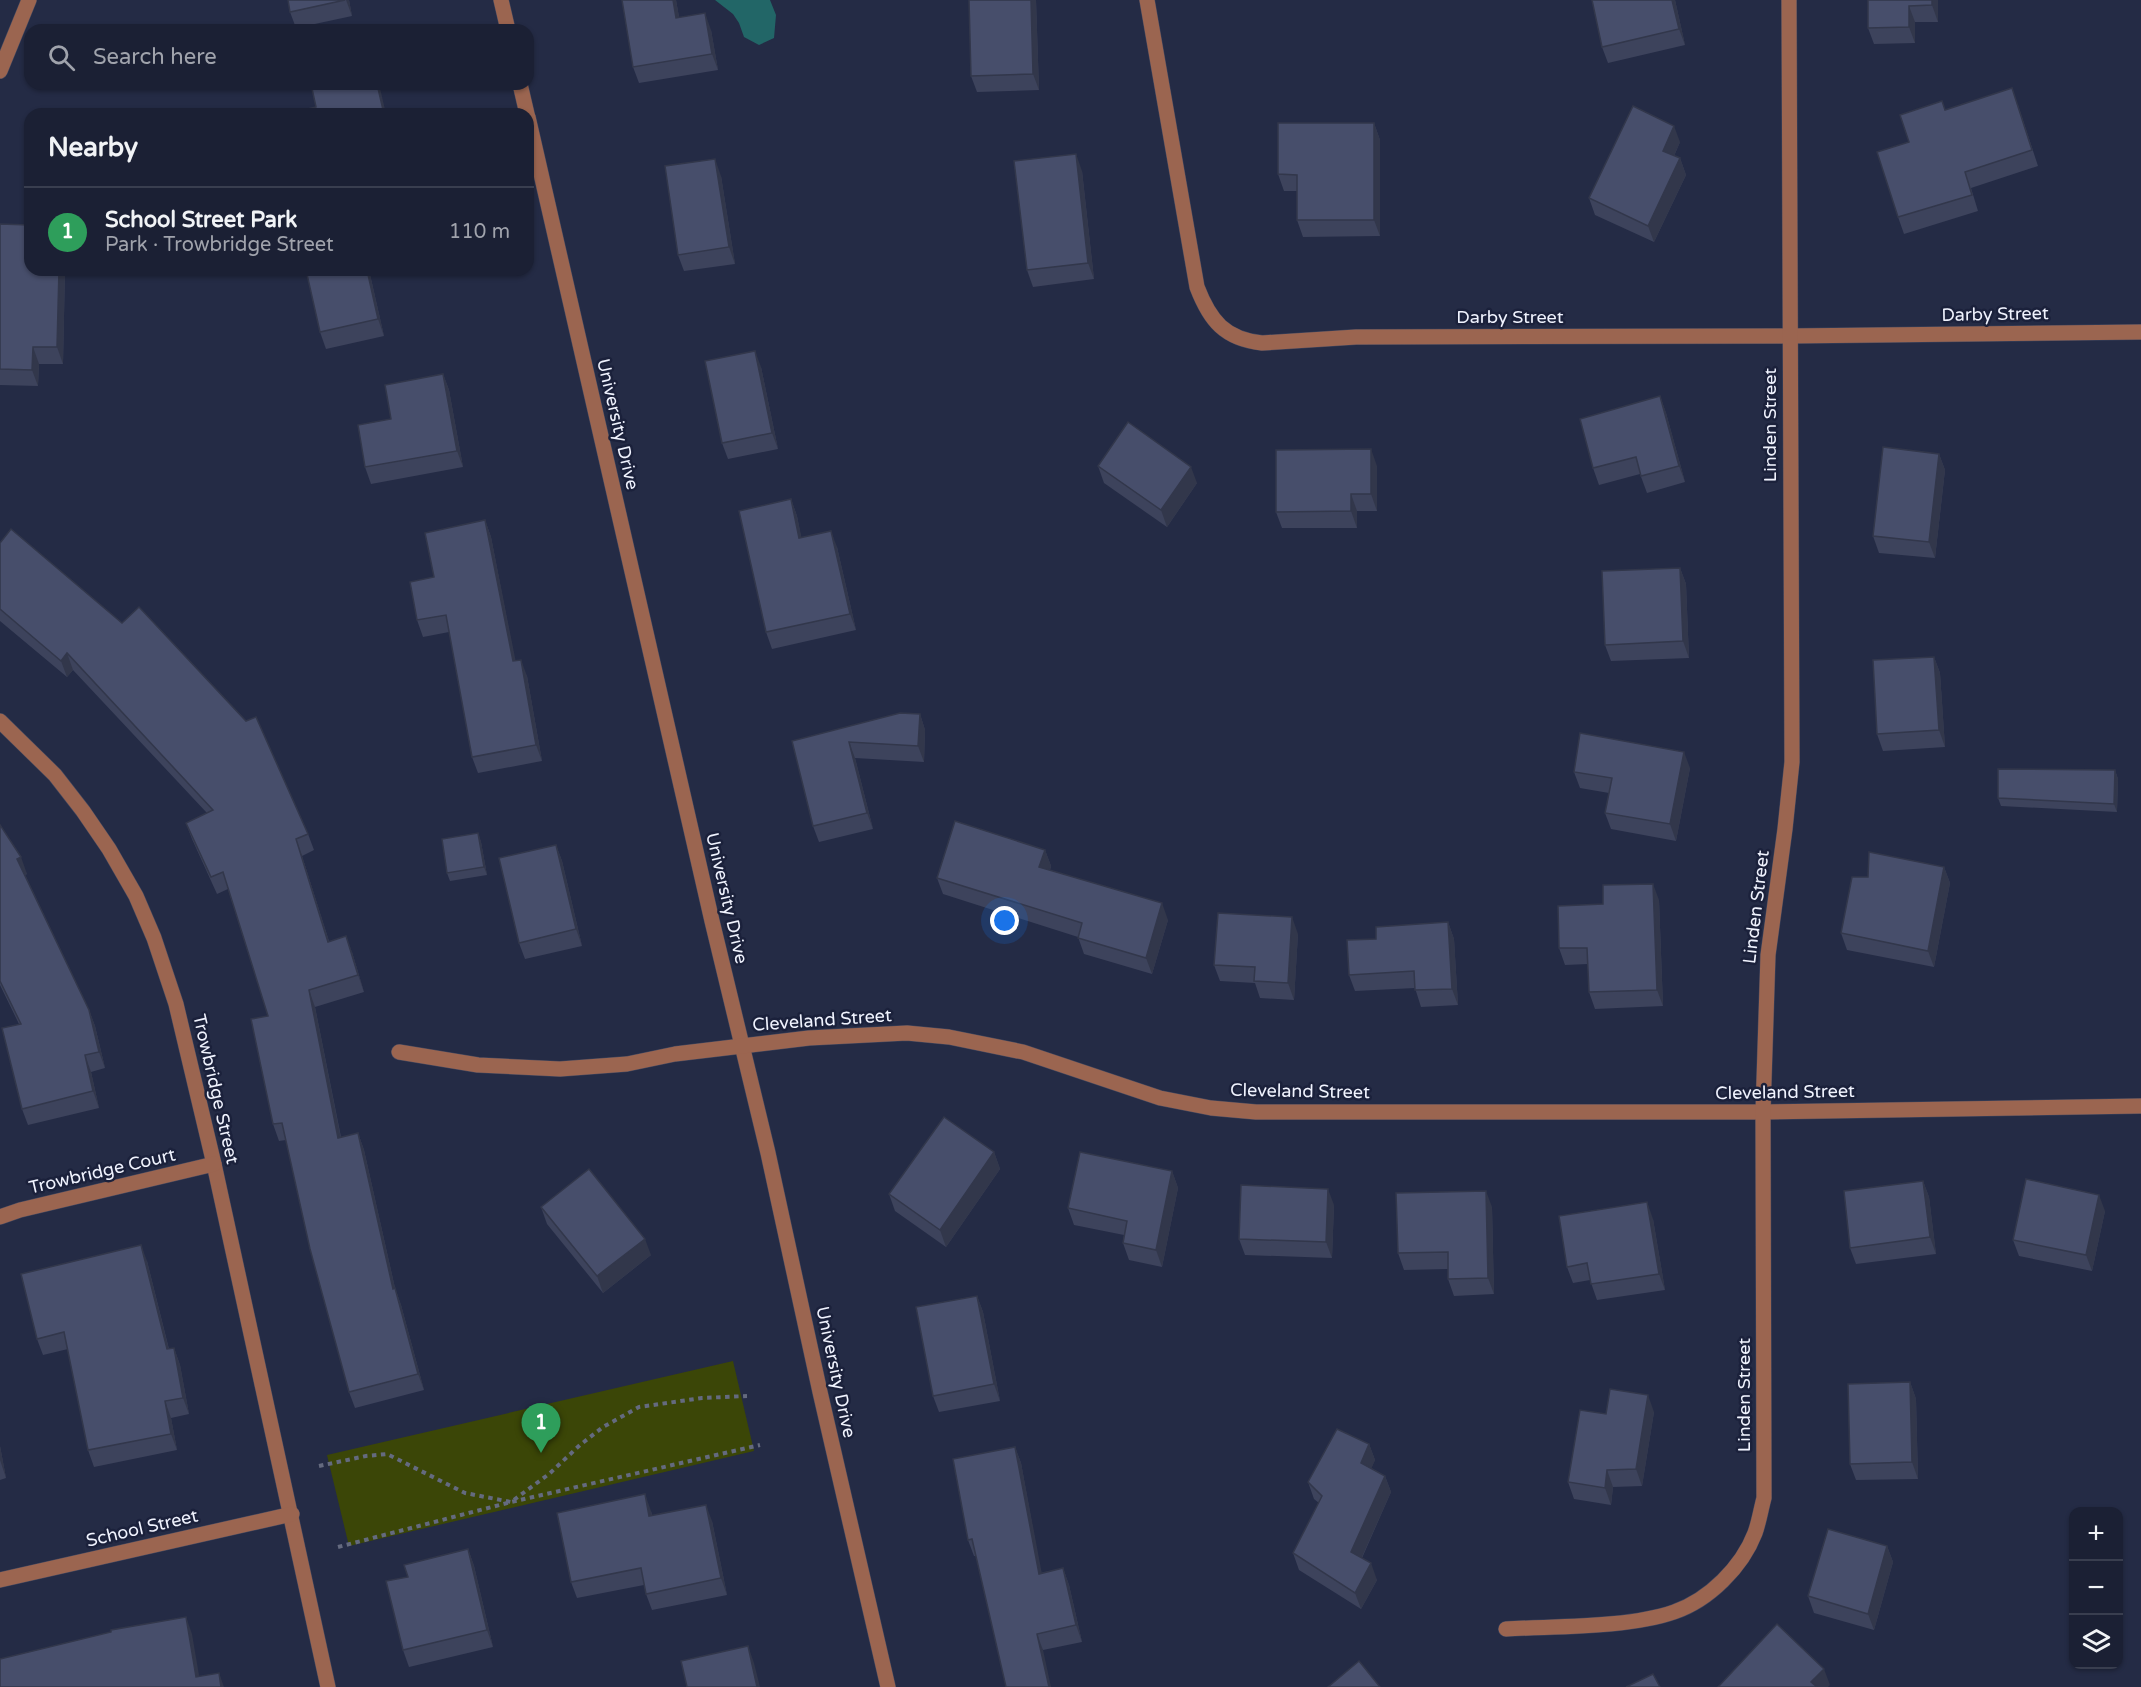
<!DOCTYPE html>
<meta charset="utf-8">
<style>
:root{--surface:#1b2034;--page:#24283c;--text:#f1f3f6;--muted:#a0a3ac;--line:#393e4f;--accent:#f591d2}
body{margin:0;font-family:"Varela Round",sans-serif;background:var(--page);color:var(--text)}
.controls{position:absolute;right:18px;bottom:18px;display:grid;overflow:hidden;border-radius:12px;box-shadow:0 2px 4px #0004}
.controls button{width:54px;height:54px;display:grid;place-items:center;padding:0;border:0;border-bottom:2px solid var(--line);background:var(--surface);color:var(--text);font:30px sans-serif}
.you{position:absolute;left:1005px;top:921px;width:21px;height:21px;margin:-15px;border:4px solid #fff;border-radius:50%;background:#1a73e8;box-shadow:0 0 0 9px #1a73e833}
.badge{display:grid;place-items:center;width:39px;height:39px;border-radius:50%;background:var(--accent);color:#fff;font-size:20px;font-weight:700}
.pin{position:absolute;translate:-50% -50px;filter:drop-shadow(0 2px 3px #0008)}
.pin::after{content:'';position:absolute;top:32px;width:21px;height:18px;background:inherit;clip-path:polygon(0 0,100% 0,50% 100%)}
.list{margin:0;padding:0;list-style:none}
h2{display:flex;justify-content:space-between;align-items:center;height:78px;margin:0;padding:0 24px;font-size:26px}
h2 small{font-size:20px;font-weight:400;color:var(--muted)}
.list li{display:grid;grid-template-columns:39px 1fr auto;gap:18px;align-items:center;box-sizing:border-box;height:90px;padding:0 24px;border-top:2px solid var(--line)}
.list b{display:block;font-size:22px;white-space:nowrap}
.list p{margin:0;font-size:20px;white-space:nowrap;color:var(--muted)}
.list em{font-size:20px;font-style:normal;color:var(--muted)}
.icon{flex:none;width:33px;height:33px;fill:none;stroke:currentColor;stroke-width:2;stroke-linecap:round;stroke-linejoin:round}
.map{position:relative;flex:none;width:2141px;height:1687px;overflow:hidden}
.search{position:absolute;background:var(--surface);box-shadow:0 2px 4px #0004;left:24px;top:24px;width:510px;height:66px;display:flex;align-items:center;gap:15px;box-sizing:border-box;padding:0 21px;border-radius:18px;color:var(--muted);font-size:22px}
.panel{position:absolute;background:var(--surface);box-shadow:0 2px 4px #0004;left:24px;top:108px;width:510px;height:168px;border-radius:18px}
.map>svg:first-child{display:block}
.green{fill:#3b4607}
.water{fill:#226667}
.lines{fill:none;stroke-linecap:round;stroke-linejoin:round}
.minor-casing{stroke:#41475f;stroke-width:16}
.tertiary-casing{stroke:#41475f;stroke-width:16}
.path{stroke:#646a7f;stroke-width:4;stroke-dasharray:4.5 4.5;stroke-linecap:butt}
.minor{stroke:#9b6550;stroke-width:15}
.tertiary{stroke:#9b6550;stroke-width:15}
.wall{fill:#3d435c}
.shaded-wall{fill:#32374b}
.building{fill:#474e6b;stroke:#32374b;stroke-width:1.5}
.labels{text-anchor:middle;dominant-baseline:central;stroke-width:5;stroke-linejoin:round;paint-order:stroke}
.street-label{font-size:18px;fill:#f0f3fe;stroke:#1b213b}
</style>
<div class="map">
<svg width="2141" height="1687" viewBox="0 0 2141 1687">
<rect width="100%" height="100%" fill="#242b45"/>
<path class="green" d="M733 1361 754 1451 349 1546 327 1455Z"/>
<path class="water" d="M715 0H770L776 15 774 38 759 45 744 37 739 23 733 14Z"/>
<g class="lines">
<g class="minor-casing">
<g id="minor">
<path d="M501 0 508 30"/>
<path d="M1147 0 1197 287C1210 321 1225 339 1262 343L1356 337 1789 336 2141 332"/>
<path d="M520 84 527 114"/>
<path d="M528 117 712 921 768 1153 820 1392 888 1687"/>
<path d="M0 721 55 775 83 811 109 849 136 896 154 938 176 1004 214 1164 328 1687"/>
<path d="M399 1052 478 1065 560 1069 627 1064 675 1054 809 1038 907 1033 949 1037 1023 1052 1160 1098 1211 1108 1256 1112H1763L2141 1106"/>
<path d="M0 1217 20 1210 214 1164"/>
<path d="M0 1580 292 1514"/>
<path d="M1506 1629C1557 1626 1627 1628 1674 1612 1709 1600 1742 1567 1755 1533 1759 1522 1761 1509 1764 1498L1763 1112 1768 955 1785 829 1792 762 1789 0"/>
</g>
</g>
<g class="tertiary-casing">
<path id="tertiary" d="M0 71 29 0"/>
</g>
<g class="path">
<path d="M319 1466 366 1456 387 1454 465 1493 511 1502 549 1474 580 1445 603 1427 639 1407 702 1398 747 1396"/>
<path d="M338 1547 511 1502 760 1445"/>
</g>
<use href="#minor" class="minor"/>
<use href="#tertiary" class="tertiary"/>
</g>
<g class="wall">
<path d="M288 0H349L352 16 296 28 290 12Z"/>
<path d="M622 0H676L679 17 711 30 718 70 639 83 633 67Z"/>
<path d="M969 0H1036L1039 90 977 92 971 76Z"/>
<path d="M1592 0H1675L1685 45 1608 63 1602 47Z"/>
<path d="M1868 0H1938V22H1915V43L1874 44 1868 28Z"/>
<path d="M2018 105 2038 166 1971 188 1978 211 1904 234 1898 217 1909 142 1946 110Z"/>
<path d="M1374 123 1380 140V236L1303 237 1297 220V191H1284L1278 174Z"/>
<path d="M1680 142 1674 156 1680 158 1686 175 1654 242 1595 215 1589 198Z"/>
<path d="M1082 171 1094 279 1033 287 1027 270Z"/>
<path d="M721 176 735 264 684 271 678 255Z"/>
<path d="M0 224 30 270H65L63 364H39L38 386 0 385Z"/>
<path d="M369 270 384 336 326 349 320 332Z"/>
<path d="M761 367 778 449 728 459 722 443Z"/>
<path d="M443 374 449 390 463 467 371 484 365 467 391 419Z"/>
<path d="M1660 396 1666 413 1685 482 1647 493 1640 474 1599 485 1593 468Z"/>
<path d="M1939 454 1945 470 1935 558 1879 553 1873 536Z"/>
<path d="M1098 466 1197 483 1167 527 1104 483Z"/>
<path d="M1377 466V511H1357V528H1282L1276 512Z"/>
<path d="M791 499 797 516 801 537 837 547 856 630 772 649 766 632Z"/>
<path d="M485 520 491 537 515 661 527 676 542 761 478 773 472 757 449 632 423 637 417 620 434 577Z"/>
<path d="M0 543 308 834 314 850 302 856 329 941 352 952 364 992 315 1007 341 1137 358 1133 364 1150 395 1288 401 1305 424 1390 355 1408 349 1392 286 1140 279 1141 273 1124 268 1016 228 889 217 894 192 839 186 823 207 813 73 670 67 677 0 621Z"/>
<path d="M1680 568 1686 584 1689 658 1611 661 1605 645Z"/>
<path d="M1934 657 1940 673 1945 747 1883 751 1877 734Z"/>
<path d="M920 714 925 730 924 762 855 758 873 829 819 842 813 826 792 741Z"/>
<path d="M1690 768 1676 841 1611 829 1605 813 1609 793 1580 788 1574 772Z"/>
<path d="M2115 770 2118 779 2117 812 2001 806 1998 798Z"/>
<path d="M0 825 27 874 25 875 89 1010 95 1026 105 1068 91 1072 99 1108 28 1125 22 1109 19 1024 0 985Z"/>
<path d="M478 833 481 842 487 875 450 881 447 873Z"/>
<path d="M556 845 562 861 582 946 525 959 519 943Z"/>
<path d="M1045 850 1051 866 1050 870 1168 920 1152 974 1084 954 1078 937 943 894 937 878Z"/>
<path d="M1944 867 1950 883 1934 967 1847 950 1841 933 1868 877Z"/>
<path d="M1659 900 1663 1006 1595 1009 1589 992 1588 964 1565 965 1559 948 1603 904Z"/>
<path d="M1448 922 1454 939 1458 1005 1421 1007 1415 988 1355 991 1349 975 1376 939Z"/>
<path d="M1298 934 1294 1000 1260 998 1255 983 1220 981 1214 965Z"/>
<path d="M994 1152 1000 1169 946 1247 895 1211 889 1194Z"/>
<path d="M1172 1171 1178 1188 1162 1267 1129 1260 1123 1243 1124 1235 1074 1225 1068 1208Z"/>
<path d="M1923 1181 1929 1197 1936 1254 1856 1264 1850 1248Z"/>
<path d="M1334 1205 1332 1258 1245 1255 1239 1239Z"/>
<path d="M541 1207 651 1255 603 1293 547 1224Z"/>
<path d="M1492 1207 1494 1294 1454 1296 1448 1279V1269L1404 1270 1398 1253Z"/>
<path d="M2105 1211 2092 1271 2019 1256 2013 1240Z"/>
<path d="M1653 1219 1665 1290 1597 1300 1590 1280 1573 1283 1567 1267Z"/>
<path d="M147 1261 169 1349 174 1348 180 1365 189 1414 171 1418 177 1450 94 1467 88 1450 68 1349 43 1355 37 1339Z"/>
<path d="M977 1296 983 1312 1000 1401 939 1412 933 1396Z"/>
<path d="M1910 1382 1916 1399 1918 1479 1856 1480 1850 1464Z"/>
<path d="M1654 1412 1642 1486 1613 1487 1611 1505 1574 1499 1568 1482 1606 1414Z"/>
<path d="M1369 1444 1375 1460 1371 1468 1385 1476 1391 1492 1362 1558 1377 1580 1361 1609 1299 1570 1293 1553 1319 1503 1314 1499 1308 1482Z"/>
<path d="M0 1446 6 1478 0 1480Z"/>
<path d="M1015 1447 1021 1463 1041 1573 1063 1568 1069 1585 1082 1642 1043 1650 976 1556H974L968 1540Z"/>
<path d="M651 1511 652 1515 712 1521 727 1595 652 1610 646 1594 644 1585 577 1598 571 1582Z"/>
<path d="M1887 1546 1893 1562 1874 1630 1814 1613 1808 1596Z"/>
<path d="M468 1549 474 1566 493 1647 409 1667 403 1650 408 1577Z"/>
</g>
<g class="shaded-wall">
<path d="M346 0H349L352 16Z"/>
<path d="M673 0H676L682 34 676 18Z"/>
<path d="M1031 0H1036L1039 90 1033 74Z"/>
<path d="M1672 0H1675L1685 45 1679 29Z"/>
<path d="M1932 0H1938V22L1932 5Z"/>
<path d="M1909 6 1915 22V43L1909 27Z"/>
<path d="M705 13 711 30 718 70 712 54Z"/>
<path d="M377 84H379L386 114H384Z"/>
<path d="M1374 123 1380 140V236L1374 220Z"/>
<path d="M1674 126 1680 142 1669 167 1663 151Z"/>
<path d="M1076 154 1082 171 1094 279 1088 263Z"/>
<path d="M1680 158 1686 175 1654 242 1648 226Z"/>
<path d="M715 159 721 176 735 264 729 247Z"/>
<path d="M59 270H65L63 364 57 347Z"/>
<path d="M367 270H369L384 336 378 319Z"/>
<path d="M33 347 39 364 38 386 32 370Z"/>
<path d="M755 351 761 367 778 449 772 433Z"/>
<path d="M443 374 449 390 463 467 457 451Z"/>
<path d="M1660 396 1666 413 1685 482 1679 466Z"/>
<path d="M1371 449 1377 466V511L1371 494Z"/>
<path d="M1939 454 1945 470 1935 558 1929 542Z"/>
<path d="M1191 467 1197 483 1167 527 1161 510Z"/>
<path d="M1351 494 1357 511V528L1351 511Z"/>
<path d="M791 499 797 516 805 554 799 538Z"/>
<path d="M485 520 491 537 519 678 513 661Z"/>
<path d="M831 531 837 547 856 630 850 614Z"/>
<path d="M1680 568 1686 584 1689 658 1683 641Z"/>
<path d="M67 653 73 670 67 677 61 661Z"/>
<path d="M1934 657 1940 673 1945 747 1939 730Z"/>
<path d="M521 660 527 676 542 761 536 745Z"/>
<path d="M920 714 925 730 924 762 918 746Z"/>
<path d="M849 742 855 758 873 829 867 813Z"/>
<path d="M1684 752 1690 768 1676 841 1670 824Z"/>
<path d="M2115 770 2118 779 2117 812 2114 804Z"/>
<path d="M478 833 481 842 487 875 484 867Z"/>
<path d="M296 839 302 856 334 958 328 942Z"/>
<path d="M556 845 562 861 582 946 576 929Z"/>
<path d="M1045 850 1051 866 1045 883 1039 867Z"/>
<path d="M21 857 27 874 23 876 17 859Z"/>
<path d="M1944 867 1950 883 1934 967 1928 951Z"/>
<path d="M1653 884 1659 900 1663 1006 1657 990Z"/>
<path d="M1162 903 1168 920 1152 974 1146 958Z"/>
<path d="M1292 917 1298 934 1294 1000 1288 983Z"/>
<path d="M1448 922 1454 939 1458 1005 1452 989Z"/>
<path d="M346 936 352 952 364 992 358 975Z"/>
<path d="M309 990 315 1007 344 1154 338 1138Z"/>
<path d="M89 1010 95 1026 105 1068 99 1052Z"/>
<path d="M85 1055 91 1072 99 1108 93 1091Z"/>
<path d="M358 1133 364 1150 395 1288 401 1305 424 1390 418 1374 393 1289Z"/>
<path d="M994 1152 1000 1169 946 1247 940 1230Z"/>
<path d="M1172 1171 1178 1188 1162 1267 1156 1250Z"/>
<path d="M1923 1181 1929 1197 1936 1254 1930 1237Z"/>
<path d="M1328 1189 1334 1205 1332 1258 1326 1242Z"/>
<path d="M1486 1191 1492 1207 1494 1294 1488 1278Z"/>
<path d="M2099 1195 2105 1211 2092 1271 2086 1255Z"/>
<path d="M1647 1202 1653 1219 1665 1290 1659 1274Z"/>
<path d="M645 1239 651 1255 603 1293 597 1276Z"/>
<path d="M141 1245 147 1261 173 1366 167 1349Z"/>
<path d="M977 1296 983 1312 1000 1401 994 1384Z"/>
<path d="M174 1348 180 1365 189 1414 183 1398Z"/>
<path d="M1910 1382 1916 1399 1918 1479 1912 1462Z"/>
<path d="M1648 1395 1654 1412 1642 1486 1636 1469Z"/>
<path d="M165 1401 171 1418 177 1450 171 1434Z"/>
<path d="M1369 1444 1375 1460 1367 1479 1361 1463Z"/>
<path d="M0 1446 6 1478 0 1460Z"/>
<path d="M1015 1447 1021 1463 1045 1590 1039 1574Z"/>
<path d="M1607 1470 1613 1487 1611 1505 1605 1488Z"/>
<path d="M1385 1476 1391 1492 1357 1568 1351 1552Z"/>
<path d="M645 1494 651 1511 655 1532 649 1516Z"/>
<path d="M706 1505 712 1521 727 1595 721 1578Z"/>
<path d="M1887 1546 1893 1562 1874 1630 1868 1614Z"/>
<path d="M468 1549 474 1566 493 1647 487 1630Z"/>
<path d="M1371 1563 1377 1580 1361 1609 1355 1593Z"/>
<path d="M1063 1568 1069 1585 1082 1642 1076 1625Z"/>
<path d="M186 1617 192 1634 201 1687 196 1677Z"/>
<path d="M1037 1634 1043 1650 1051 1687H1049Z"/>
<path d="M748 1646 754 1663 760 1687H757Z"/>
<path d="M1824 1669 1830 1685 1828 1687H1813L1811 1682Z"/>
<path d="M219 1673 224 1687H221Z"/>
</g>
<g class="building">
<path d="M288 0H345L290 12Z"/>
<path d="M622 0H673L676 18 705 13 712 54 633 67Z"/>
<path d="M969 0H1031L1033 74 971 76Z"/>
<path d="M1592 0H1672L1679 29 1602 47Z"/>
<path d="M1868 0H1932V5L1909 6V27L1868 28Z"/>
<path d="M311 84H377L384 114H286L316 107Z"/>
<path d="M2012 88 2032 150 1965 172 1972 195 1898 217 1877 152 1909 142 1900 115 1942 101 1945 110Z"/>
<path d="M1633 106 1674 126 1663 151 1680 158 1648 226 1589 198Z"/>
<path d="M1278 123H1374V220H1297V175L1278 174Z"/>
<path d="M1076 154 1088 263 1027 270 1014 161Z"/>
<path d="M715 159 729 247 678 255 665 166Z"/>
<path d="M0 224 30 225V270H59L57 347H33L32 370 0 369Z"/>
<path d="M306 270H367L378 319 320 332Z"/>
<path d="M755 351 772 433 722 443 705 361Z"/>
<path d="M443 374 457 451 365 467 358 425 391 419 385 385Z"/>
<path d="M1660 396 1679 466 1641 476 1636 457 1593 468 1580 419Z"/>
<path d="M1128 422 1191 467 1161 510 1098 466Z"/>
<path d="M1883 447 1939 454 1929 542 1873 536Z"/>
<path d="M1371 449V494H1351V511L1276 512V450Z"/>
<path d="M791 499 799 538 831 531 850 614 766 632 739 511Z"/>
<path d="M485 520 513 661 521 660 536 745 472 757 446 615 417 620 410 582 434 577 425 533Z"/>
<path d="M11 529 122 623 139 607 246 721 256 717 308 834 296 839 328 942 346 936 358 975 309 990 338 1138 358 1133 393 1289 395 1288 418 1374 349 1392 310 1249 282 1123 273 1124 251 1019 268 1016 223 872 211 877 186 823 213 810 67 653 61 661 0 609V543Z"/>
<path d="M1680 568 1683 641 1605 645 1602 571Z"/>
<path d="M1934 657 1939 730 1877 734 1873 660Z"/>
<path d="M900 713 920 714 918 746 849 742 867 813 813 826 792 741Z"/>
<path d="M1580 733 1684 752 1670 824 1605 813 1612 778 1574 772Z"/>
<path d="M1998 769 2115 770 2114 804 1998 798Z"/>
<path d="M955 821 1045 850 1039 867 1162 903 1146 958 1078 938 1082 923 937 878Z"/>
<path d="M0 825 21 857 17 859 89 1010 99 1052 85 1055 93 1091 22 1109 2 1028 21 1024 0 981Z"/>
<path d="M478 833 484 867 447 873 442 839Z"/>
<path d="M556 845 576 929 519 943 499 858Z"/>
<path d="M1869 852 1944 867 1928 951 1841 933 1852 877H1868Z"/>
<path d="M1653 884 1657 990 1589 992 1587 948H1559L1558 906 1603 904V885Z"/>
<path d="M1218 913 1292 917 1288 983 1254 981 1255 967 1214 965Z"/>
<path d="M1448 922 1452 989 1415 990 1414 971 1349 975 1347 940 1376 939V927Z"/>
<path d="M944 1117 994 1152 940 1230 889 1194Z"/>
<path d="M1080 1152 1172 1171 1156 1250 1123 1243 1127 1221 1068 1208Z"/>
<path d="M589 1169 645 1239 597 1276 541 1207Z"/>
<path d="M2026 1179 2099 1195 2086 1255 2013 1240Z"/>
<path d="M1923 1181 1930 1237 1850 1248 1844 1191Z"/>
<path d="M1241 1185 1328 1189 1326 1242 1239 1239Z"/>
<path d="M1486 1191 1488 1278 1448 1279V1252L1398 1253 1396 1193Z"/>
<path d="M1647 1202 1659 1274 1591 1284 1587 1263 1567 1267 1559 1216Z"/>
<path d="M141 1245 167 1349 174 1348 183 1398 165 1401 171 1434 88 1450 64 1332 37 1339 21 1274Z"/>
<path d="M977 1296 994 1384 933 1396 916 1307Z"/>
<path d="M1910 1382 1912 1462 1850 1464 1848 1384Z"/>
<path d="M1610 1389 1648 1395 1636 1469 1607 1470 1605 1488 1568 1482 1580 1410 1606 1414Z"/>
<path d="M1337 1429 1369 1444 1361 1463 1385 1476 1351 1552 1371 1563 1355 1593 1293 1553 1322 1496 1308 1482Z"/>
<path d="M1015 1447 1039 1574 1063 1568 1076 1625 1037 1634 1049 1687H1006L972 1539 968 1540 953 1459Z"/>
<path d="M645 1494 649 1516 706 1505 721 1578 646 1594 641 1568 571 1582 557 1513Z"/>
<path d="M1828 1529 1887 1546 1868 1614 1808 1596Z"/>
<path d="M468 1549 487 1630 403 1650 386 1581 408 1577 404 1565Z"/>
<path d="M186 1617 196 1677 219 1673 221 1687H0V1659L111 1632V1630Z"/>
<path d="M1777 1624 1824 1669 1811 1682 1817 1687H1718Z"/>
<path d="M748 1646 757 1687H687L681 1661Z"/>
<path d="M1359 1661 1380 1687H1328Z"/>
<path d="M1653 1674 1660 1687H1626Z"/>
</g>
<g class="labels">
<g class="street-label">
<text transform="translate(1995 314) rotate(-1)">Darby Street</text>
<text x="1510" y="317">Darby Street</text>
<text transform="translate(618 424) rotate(77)">University Drive</text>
<text transform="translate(1770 425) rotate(-90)">Linden Street</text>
<text transform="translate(727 898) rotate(77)">University Drive</text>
<text transform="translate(1756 907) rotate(-83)">Linden Street</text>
<text transform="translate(822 1020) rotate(-4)">Cleveland Street</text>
<text transform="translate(216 1089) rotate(77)">Trowbridge Street</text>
<text transform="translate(1300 1091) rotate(1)">Cleveland Street</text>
<text transform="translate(1785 1092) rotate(-1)">Cleveland Street</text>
<text transform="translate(102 1171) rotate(-13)">Trowbridge Court</text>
<text transform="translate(836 1372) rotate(78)">University Drive</text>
<text transform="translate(1744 1395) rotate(-90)">Linden Street</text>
<text transform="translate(142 1528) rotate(-13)">School Street</text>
</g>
</g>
</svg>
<div class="controls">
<button>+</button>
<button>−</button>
<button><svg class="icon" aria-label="layers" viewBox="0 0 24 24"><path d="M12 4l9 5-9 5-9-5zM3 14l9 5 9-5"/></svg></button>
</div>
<div class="you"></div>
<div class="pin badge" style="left:541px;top:1453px;background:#2e9e5b">1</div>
<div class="search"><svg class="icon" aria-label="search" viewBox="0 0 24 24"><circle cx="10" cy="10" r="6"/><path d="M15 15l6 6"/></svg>Search here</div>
<section class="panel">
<h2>Nearby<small></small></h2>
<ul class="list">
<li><span class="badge" style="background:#2e9e5b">1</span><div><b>School Street Park</b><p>Park · Trowbridge Street</p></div><em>110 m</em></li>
</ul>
</section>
</div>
